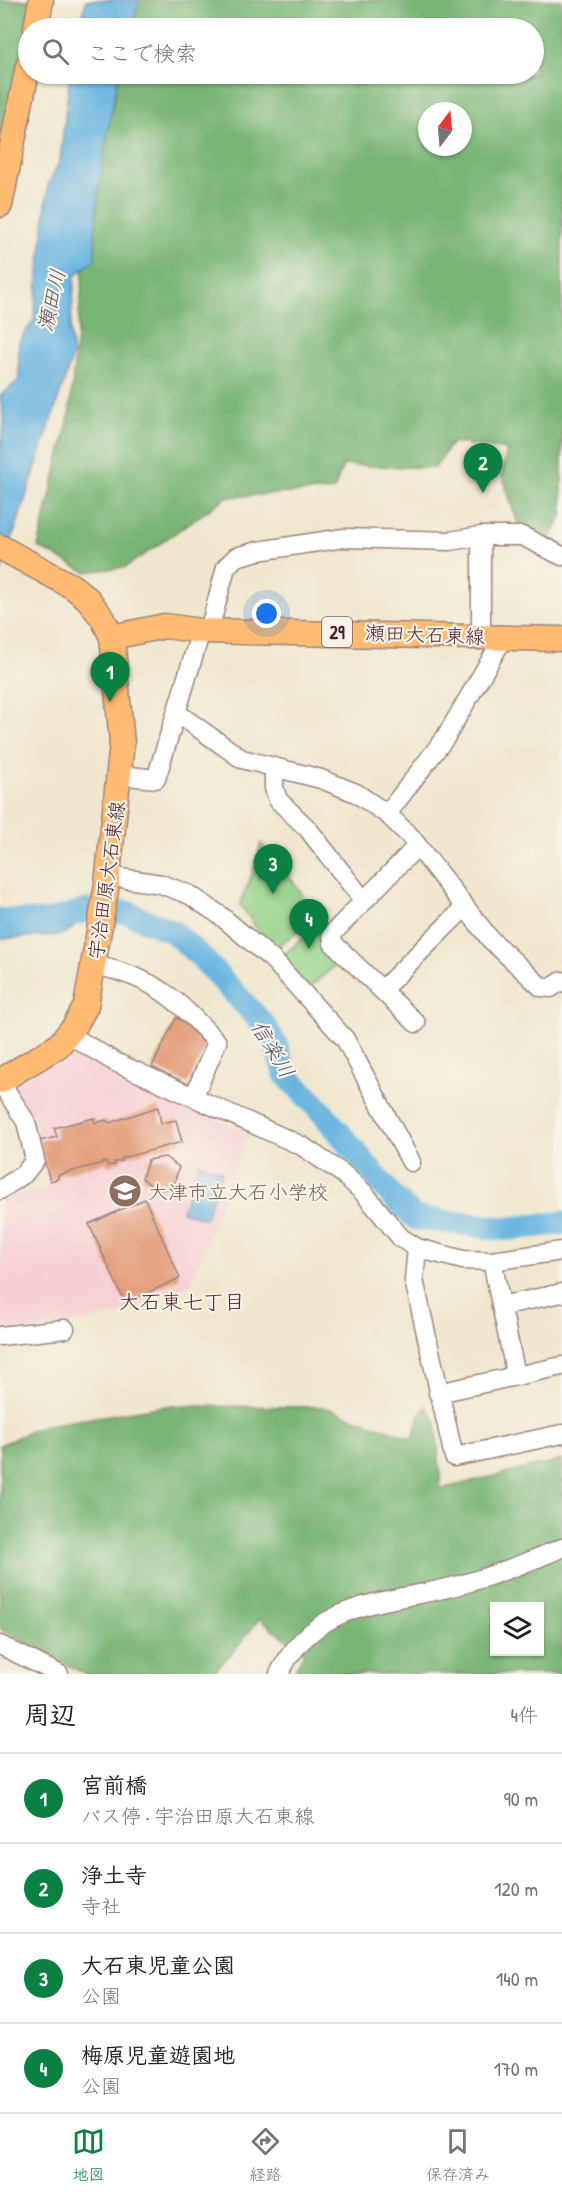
<!DOCTYPE html>
<html lang="ja">
<meta charset="utf-8">
<style>
:root{--surface:#fff;--page:#f6f6f6;--text:#202124;--muted:#757577;--line:#e0e0e0;--accent:#0b8043}
body{margin:0;font-family:"Patrick Hand","Klee One",sans-serif;background:var(--page);color:var(--text)}
.controls{position:absolute;right:18px;bottom:18px;display:grid;overflow:hidden;border-radius:0px;box-shadow:0 2px 4px #0004}
.controls button{width:54px;height:54px;display:grid;place-items:center;padding:0;border:0;border-bottom:2px solid var(--line);background:var(--surface);color:var(--text);font:30px sans-serif}
.compass{position:absolute;left:418px;top:102px;width:54px;height:54px;border-radius:50%;background:var(--surface);box-shadow:0 2px 4px #0004;rotate:16deg}
.you{position:absolute;left:267px;top:614px;width:21px;height:21px;margin:-15px;border:4px solid #fff;border-radius:50%;background:#1a73e8;box-shadow:0 0 0 9px #1a73e833}
.badge{display:grid;place-items:center;width:39px;height:39px;border-radius:50%;background:var(--accent);color:#fff;font-size:20px;font-weight:700}
.pin{position:absolute;translate:-50% -50px;filter:drop-shadow(0 2px 3px #0008)}
.pin::after{content:'';position:absolute;top:32px;width:21px;height:18px;background:inherit;clip-path:polygon(0 0,100% 0,50% 100%)}
.list{margin:0;padding:0;list-style:none}
h2{display:flex;justify-content:space-between;align-items:center;height:78px;margin:0;padding:0 24px;font-size:26px}
h2 small{font-size:20px;font-weight:400;color:var(--muted)}
.list li{display:grid;grid-template-columns:39px 1fr auto;gap:18px;align-items:center;box-sizing:border-box;height:90px;padding:0 24px;border-top:2px solid var(--line)}
.list b{display:block;font-size:22px;white-space:nowrap}
.list p{margin:0;font-size:20px;white-space:nowrap;color:var(--muted)}
.list em{font-size:20px;font-style:normal;color:var(--muted)}
.icon{flex:none;width:33px;height:33px;fill:none;stroke:currentColor;stroke-width:2;stroke-linecap:round;stroke-linejoin:round}
.map{position:relative;flex:none;width:562px;height:1674px;overflow:hidden}
.search{position:absolute;background:var(--surface);box-shadow:0 2px 4px #0004;left:18px;right:18px;top:18px;height:66px;display:flex;align-items:center;gap:15px;box-sizing:border-box;padding:0 21px;border-radius:33px;color:var(--muted);font-size:22px}
.sheet{height:438px;background:var(--surface)}
nav{display:flex;justify-content:space-around;align-items:center;box-sizing:border-box;height:84px;border-top:2px solid var(--line);background:var(--surface);font-size:16px;color:var(--muted)}
nav a{display:grid;justify-items:center;gap:3px}
nav .on{color:var(--accent)}
.map>svg:first-child{display:block}
.built{fill:#f7cfd3}
.green{fill:#95d389;stroke:#70795a;stroke-width:1.5}
.forest{fill:#78b575;stroke:#616a50;stroke-width:1.5;fill-rule:evenodd}
.water{fill:#66b4e0;stroke:#586a86;stroke-width:1.5}
.lines{fill:none;stroke-linecap:round;stroke-linejoin:round}
.river{stroke:#66b4e0;stroke-width:24}
.building{fill:#e1956f}
.minor-casing{stroke:#9d837c;stroke-width:21}
.major-casing{stroke:#9d837c;stroke-width:27}
.minor{stroke:#fff;stroke-width:18}
.major{stroke:#ffbb71;stroke-width:24}
.labels{text-anchor:middle;dominant-baseline:central;stroke-width:4.5;stroke-linejoin:round;paint-order:stroke}
.shield{fill:#f7f3e8;stroke:#7e5f64;stroke-width:1.5}
.shield-label{font-size:18px;font-weight:bold;fill:#4a1f2b}
.street-label{font-size:20px;fill:#4a1f2b;stroke:#f7f3e8}
.education-label{font-size:20px;fill:#785e54;stroke:#f7f3e8;text-anchor:start}
.water-label{font-size:21px;font-style:italic;fill:#54536a;stroke:#f7f3e8}
.neighbourhood-label{font-size:21px;fill:#4a1f2b;stroke:#f7f3e8}
</style>
<div class="map">
<svg width="562" height="1674" viewBox="0 0 562 1674">
<rect width="100%" height="100%" fill="#f7f3e8"/>
<filter id="ink" filterUnits="userSpaceOnUse"><feTurbulence type="fractalNoise" baseFrequency=".0167" numOctaves="2"/><feDisplacementMap in="SourceGraphic" scale="12" xChannelSelector="R" yChannelSelector="G"/><feConvolveMatrix kernelMatrix="1 2 1 2 8 2 1 2 1" color-interpolation-filters="sRGB"/></filter>
<filter id="wash" filterUnits="userSpaceOnUse"><feTurbulence type="fractalNoise" baseFrequency=".008" numOctaves="4" result="noise"/><feDisplacementMap in="SourceGraphic" scale="24" xChannelSelector="R" yChannelSelector="G"/><feGaussianBlur stdDeviation="1.35" result="paint"/><feColorMatrix in="noise" values="0 0 0 0 0 0 0 0 0 0 0 0 0 0 0 0 0 1.4 0 .05"/><feComposite in="paint" operator="in"/></filter>
<g filter="url(#wash)">
<rect width="100%" height="100%" fill="#f0e7ce"/>
<path class="built" d="M67 1052H74L98 1067 248 1133 191 1283 118 1314 63 1325 0 1332V1195L48 1188 34 1120 11 1085Z"/>
<g class="green">
<path d="M261 843 294 883 317 916 273 950 240 905 255 867Z"/>
<path d="M320 923 327 931 320 940 340 961 309 988 280 958Z"/>
</g>
<g class="forest">
<path d="M0 0H32L0 157Z"/>
<path d="M139 0H562V516L549 539 520 530 502 475 507 450 452 442 435 468 343 465 334 490 227 497 126 567 86 572 38 547 69 417 85 255 113 74H534V28H124ZM427 111H463V147H427Z"/>
<path d="M165 1406 324 1407 413 1439 418 1418 426 1406 436 1422 441 1489 562 1460V1674H293L304 1652 259 1619 240 1644 212 1674H85L0 1629V1445L42 1426ZM494 1606H540V1652H494Z"/>
</g>
<g class="water">
<path d="M86 0H140L132 28H80Z"/>
<path d="M70 74H119C107 135 94 196 95 259L75 276 70 331 73 355 0 575V451L4 424 0 396 19 380V342L34 320 48 185 60 160Z"/>
<path d="M0 914H71L75 915 73 928 61 935 0 939Z"/>
<path d="M199 1163 222 1171 205 1219 182 1211Z"/>
</g>
<g class="lines">
<path class="river" d="M0 920 46 922 88 910 126 912 173 932 200 956 264 1025 276 1045 285 1074 322 1112 393 1197 415 1218 506 1229 562 1223"/>
</g>
<g id="blocks">
<g class="building">
<path d="M176 1018 194 1025 192 1031 201 1034V1040L208 1042 188 1084 152 1067Z"/>
<path d="M158 1107 161 1123 176 1120 182 1142 122 1158V1161L114 1162 115 1165 108 1166 106 1162 58 1175V1179L50 1181 39 1141 57 1137 54 1128 94 1118 95 1123 106 1120 109 1123Z"/>
<path d="M165 1157 179 1167 173 1187 156 1190 142 1178 148 1160Z"/>
<path d="M145 1199 180 1278 125 1303 89 1224Z"/>
</g>
</g>
</g>
<g filter="url(#ink)">
<use href="#blocks" fill-opacity="0" stroke="#9d837c" stroke-width="1.5"/>
<g class="lines">
<g class="minor-casing">
<g id="minor">
<path d="M481 536V636"/>
<path d="M209 631 226 567 236 557 258 551 344 538 450 541 481 536H522L562 556"/>
<path d="M177 713 242 759 321 779 356 793 387 814 410 836 490 939 541 987 551 988 562 981"/>
<path d="M274 767V788L278 800 308 829 364 901"/>
<path d="M120 775 156 779 201 631"/>
<path d="M387 814 445 738 504 637"/>
<path d="M108 876 161 884 190 895 221 916 273 960 345 1039 411 1162"/>
<path d="M94 965C156 978 175 998 217 1042L194 1096"/>
<path d="M382 990 465 907"/>
<path d="M416 1023 333 943 332 934 417 846"/>
<path d="M68 1034 115 1062 302 1146 342 1173 364 1193 401 1238 417 1248 463 1260 492 1261 562 1251"/>
<path d="M0 1081 26 1122 35 1160 24 1174 0 1190"/>
<path d="M417 1248 414 1280 454 1457 562 1434"/>
<path d="M492 1261 516 1376"/>
<path d="M501 1306 562 1293"/>
<path d="M0 1336 65 1329"/>
<path d="M438 1393 562 1366"/>
<path d="M0 1645 59 1674"/>
<path d="M279 1674C316 1597 393 1604 463 1584 497 1575 530 1561 562 1548"/>
</g>
</g>
<g class="major-casing">
<g id="major">
<path d="M36 28 41 0"/>
<path d="M0 205 28 66"/>
<path d="M0 547 73 587 88 599 103 619 112 637 122 743 107 884 86 1006 74 1027 58 1046 0 1081"/>
<path d="M112 637 165 626 201 631 562 639"/>
</g>
</g>
<use href="#minor" class="minor"/>
<use href="#major" class="major"/>
</g>
</g>
<defs>
<g id="school-disc" transform="scale(1.725)"><circle r="9.5" fill="#8d6e63" stroke="#f7f3e8"/><path d="M0-5L7-2L0 1L-7-2ZM-4 1L0 2.5L4 1V4Q0 6-4 4Z" fill="#fff"/></g>
</defs>
<g fill-rule="evenodd">
<use href="#school-disc" x="125" y="1191"/>
</g>
<g class="labels">
<rect class="shield" x="322" y="617" width="30" height="30" rx="4.5"/>
<g class="shield-label">
<text x="337" y="632">29</text>
</g>
<g class="street-label">
<text transform="translate(425 634) rotate(2)">瀬田大石東線</text>
<text transform="translate(106 880) rotate(-82)">宇治田原大石東線</text>
</g>
<g class="education-label">
<text x="148" y="1191">大津市立大石小学校</text>
</g>
<g class="water-label">
<text transform="translate(51 300) rotate(-77)">瀬田川</text>
<text transform="translate(273 1049) rotate(59)">信楽川</text>
</g>
<g class="neighbourhood-label">
<text x="182" y="1301">大石東七丁目</text>
</g>
</g>
</svg>
<div class="controls">
<button><svg class="icon" aria-label="layers" viewBox="0 0 24 24"><path d="M12 4l9 5-9 5-9-5zM3 14l9 5 9-5"/></svg></button>
</div>
<svg class="compass" viewBox="-18 -18 36 36"><path d="M0-13l5 13h-10z" fill="#e53935"/><path d="M0 13l5-13h-10z" fill="#757577"/></svg>
<div class="you"></div>
<div class="pin badge" style="left:110px;top:702px">1</div>
<div class="pin badge" style="left:483px;top:493px">2</div>
<div class="pin badge" style="left:273px;top:894px">3</div>
<div class="pin badge" style="left:309px;top:949px">4</div>
<div class="search"><svg class="icon" aria-label="search" viewBox="0 0 24 24"><circle cx="10" cy="10" r="6"/><path d="M15 15l6 6"/></svg>ここで検索</div>
</div>
<section class="sheet">
<h2>周辺<small>4件</small></h2>
<ul class="list">
<li><span class="badge">1</span><div><b>宮前橋</b><p>バス停 · 宇治田原大石東線</p></div><em>90 m</em></li>
<li><span class="badge">2</span><div><b>浄土寺</b><p>寺社</p></div><em>120 m</em></li>
<li><span class="badge">3</span><div><b>大石東児童公園</b><p>公園</p></div><em>140 m</em></li>
<li><span class="badge">4</span><div><b>梅原児童遊園地</b><p>公園</p></div><em>170 m</em></li>
</ul>
</section>
<nav>
<a class="on"><svg class="icon" aria-label="map" viewBox="0 0 24 24"><path d="M3 6l6-2 6 2 6-2v14l-6 2-6-2-6 2zM9 4v14M15 6v14"/></svg>地図</a>
<a><svg class="icon" aria-label="directions" viewBox="0 0 24 24"><path d="M12 3l9 9-9 9-9-9zM9 14v-3h6M13 9l2 2-2 2"/></svg>経路</a>
<a><svg class="icon" aria-label="saved" viewBox="0 0 24 24"><path d="M7 4h10v16l-5-4-5 4z"/></svg>保存済み</a>
</nav>
